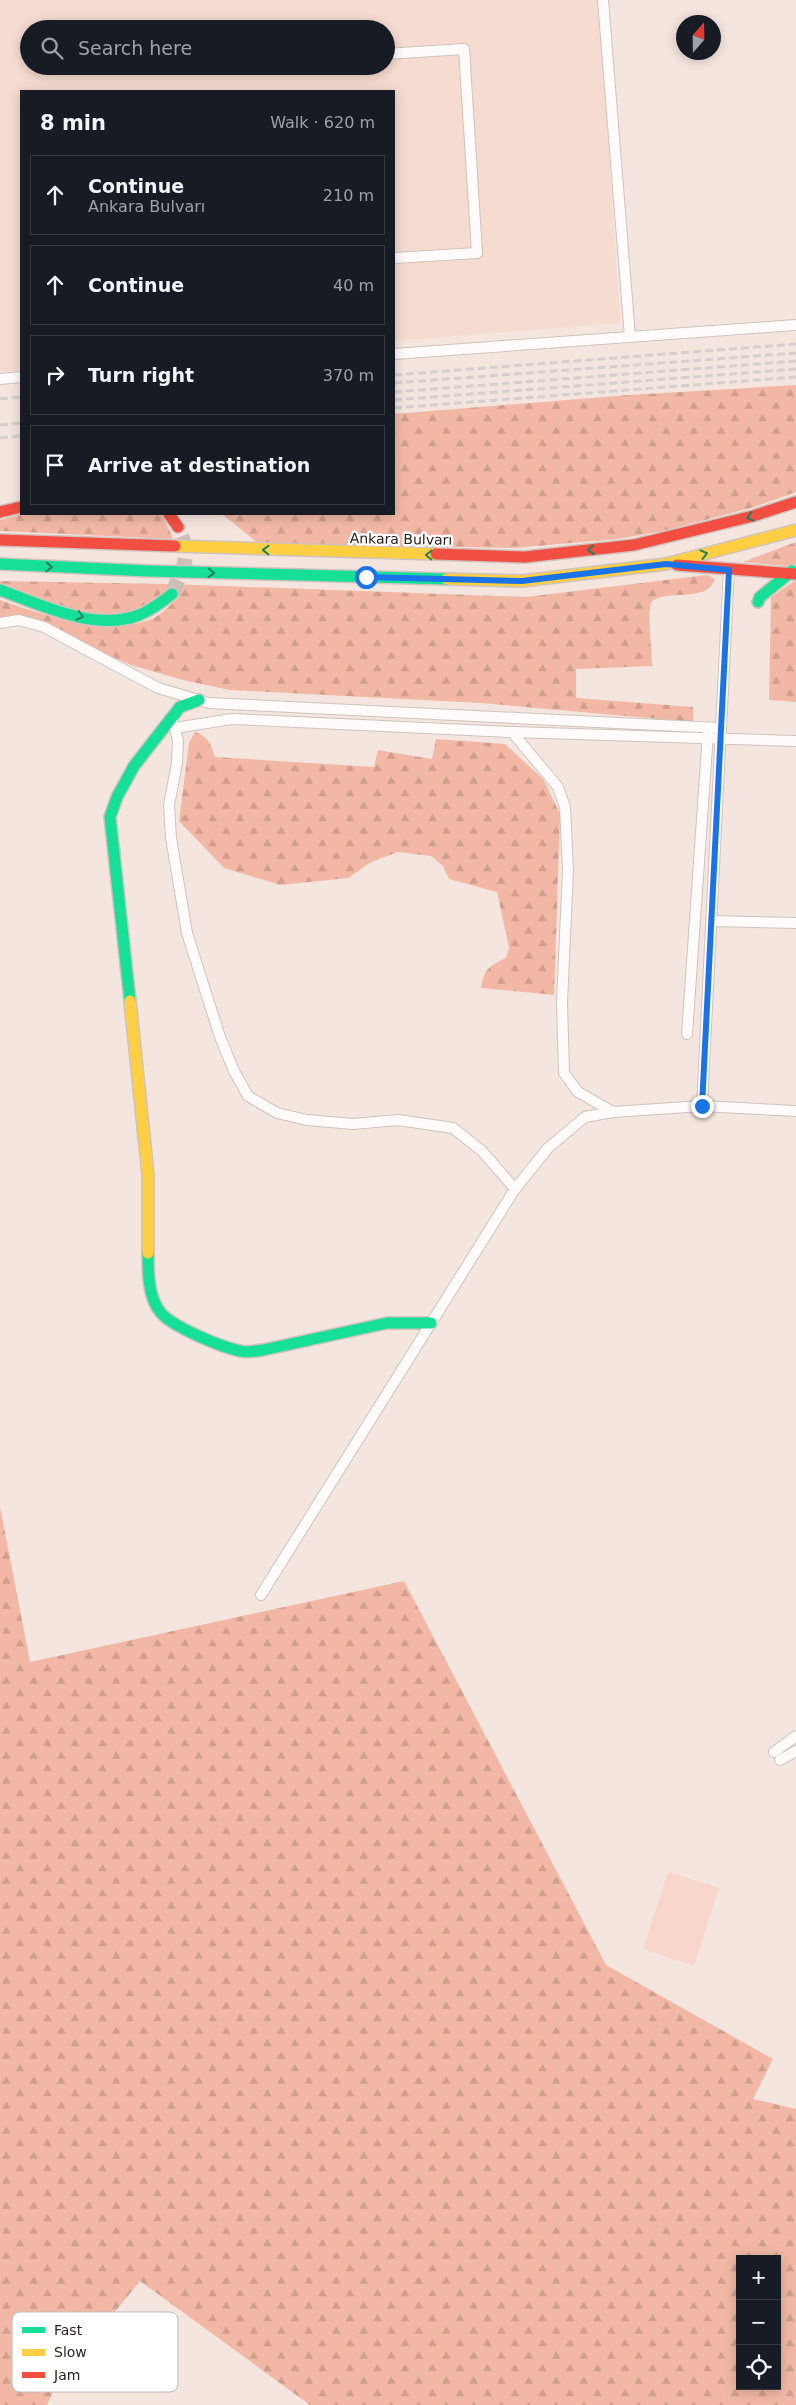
<!DOCTYPE html>
<meta charset="utf-8">
<style>
:root{--surface:#171b24;--page:#242831;--text:#f1f3f6;--muted:#9ea1a6;--line:#363941}
body{margin:0;font-family:"DejaVu Sans",sans-serif;background:var(--page);color:var(--text)}
.controls{position:absolute;right:15px;bottom:15px;display:grid;overflow:hidden;border-radius:0px;box-shadow:0 2px 12px #0003}
.controls button{width:45px;height:45px;display:grid;place-items:center;padding:0;border:0;border-bottom:1px solid var(--line);background:var(--surface);color:var(--text);font:25px sans-serif}
.compass{position:absolute;left:676px;top:15px;width:45px;height:45px;border-radius:50%;background:var(--surface);box-shadow:0 2px 12px #0003;rotate:20deg}
.stop{position:absolute;width:15px;height:15px;margin:-11px;border:4px solid #1a73e8;border-radius:50%;background:#fff}
.stop.end{background:#1a73e8;border-color:#fff;box-shadow:0 1px 5px #0008}
.list{margin:0;padding:0;list-style:none}
h2{display:flex;justify-content:space-between;align-items:center;height:65px;margin:0;padding:0 20px;font-size:21px}
h2 small{font-size:16px;font-weight:400;color:var(--muted)}
.list li{display:grid;grid-template-columns:32px 1fr auto;gap:15px;align-items:center;box-sizing:border-box;height:80px;margin:0 10px 10px;padding:0 10px;border:1px solid var(--line);border-radius:0px}
.list b{display:block;font-size:19px;white-space:nowrap}
.list p{margin:0;font-size:16px;white-space:nowrap;color:var(--muted)}
.list em{font-size:16px;font-style:normal;color:var(--muted)}
.icon{flex:none;width:28px;height:28px;fill:none;stroke:currentColor;stroke-width:2;stroke-linecap:round;stroke-linejoin:round}
.map{position:relative;flex:none;width:796px;height:2405px;overflow:hidden}
.search{position:absolute;background:var(--surface);box-shadow:0 2px 12px #0003;left:20px;top:20px;width:375px;height:55px;display:flex;align-items:center;gap:12px;box-sizing:border-box;padding:0 18px;border-radius:28px;color:var(--muted);font-size:19px}
.panel{position:absolute;background:var(--surface);box-shadow:0 2px 12px #0003;left:20px;top:90px;width:375px;height:425px;border-radius:0px}
.map>svg:first-child{display:block}
.built{fill:#f6dbd1;fill-rule:evenodd}
.forest{fill:url(#forest-firs);fill-rule:evenodd}
.pitch{fill:#f8d6cb}
.lines{fill:none;stroke-linecap:round;stroke-linejoin:round}
.primary-tunnel{stroke:#cdbeb8;stroke-width:15;stroke-dasharray:15 8;stroke-linecap:butt}
.street-casing{stroke:#cfc3be;stroke-width:12}
.fast-casing{stroke:#cfc3be;stroke-width:14}
.slow-casing{stroke:#cfc3be;stroke-width:14}
.jam-casing{stroke:#cfc3be;stroke-width:14}
.street{stroke:#fefbfa;stroke-width:10}
.fast{stroke:#16e098;stroke-width:11}
.slow{stroke:#ffcf43;stroke-width:11}
.jam{stroke:#f24e42;stroke-width:11}
.rail{stroke:#d5d0ce;stroke-width:3;stroke-dasharray:8 4;stroke-linecap:butt}
.oneway{stroke:#20805a}
.route{stroke:#1a73e8;stroke-width:6}
.labels{text-anchor:middle;dominant-baseline:central;stroke-width:4.5;stroke-linejoin:round;paint-order:stroke}
.street-label{font-size:14px;fill:#2b211d;stroke:#fff}
.key{fill:#fff;stroke:#bfbcbb;stroke-width:1}
.key-label{font-size:14px;fill:#2b211d}
</style>
<div class="map">
<svg width="796" height="2405" viewBox="0 0 796 2405">
<defs>
<pattern id="forest-firs" width="22" height="20" patternUnits="userSpaceOnUse" patternTransform="scale(1.25)"><rect width="22" height="20" fill="#f2b8a5"/><path d="M5 1l3.5 6h-7zM16 11l3.5 6h-7z" fill="#d09e8e"/></pattern>
</defs>
<rect width="100%" height="100%" fill="#f5e5df"/>
<path class="built" d="M0 0H599L620 323 394 341V91H21V370L0 372ZM29 29H386V66H29Z"/>
<g class="forest">
<path d="M796 385V492L754 507 663 531 617 539 514 548 258 543 222 514H394V414L629 395Z"/>
<path d="M22 514H162L173 539 0 531V520Z"/>
<path d="M796 542V564L787 566 743 562Z"/>
<path d="M707 575 715 579C707 604 667 588 651 602L649 615 652 666 576 669V698L693 707V722L481 703 230 690 183 680 131 665 21 616 0 618V600C47 616 102 637 152 619 161 615 171 604 179 597L167 591C151 601 133 614 113 615 78 615 34 596 0 585V581L169 584 526 597Z"/>
<path d="M796 580V702L769 700 771 597Z"/>
<path d="M195 732C208 736 211 745 215 757L374 767 378 750 432 759 436 739 505 744 543 779 560 814 554 995 481 988C484 969 489 966 506 958L509 948 497 892 449 879 443 866 431 856 398 852 371 862 348 878 280 885 224 868 179 821 189 743Z"/>
<path d="M0 1507 30 1662 404 1581 606 1965 773 2059 753 2099 796 2109V2405H310L140 2281 57 2383 47 2405H0ZM740 2259H777V2386H740Z"/>
</g>
<path class="pitch" d="M668 1872 719 1888 694 1966 643 1949Z"/>
<g class="lines">
<path class="primary-tunnel" d="M172 594C184 564 192 558 178 527"/>
<g class="street-casing">
<g id="street">
<path d="M603 0 630 337"/>
<path d="M386 54 464 49 477 253 394 258"/>
<path d="M394 354 796 325"/>
<path d="M0 379 21 377"/>
<path d="M0 623 19 620 44 627 158 688 209 703 720 728"/>
<path d="M172 719 178 740 177 763 169 805 171 838 187 933 220 1037 234 1071 248 1096 277 1113 307 1120 353 1124 398 1120 453 1128 482 1151 515 1189"/>
<path d="M175 728 232 719 512 732 796 741"/>
<path d="M512 732 558 787 565 807 568 870 562 1002 564 1073 578 1092 613 1112"/>
<path d="M712 921 796 923"/>
<path d="M687 1034 708 733"/>
<path d="M702 1106 729 569"/>
<path d="M261 1595 515 1189 548 1148 585 1117 613 1112 702 1106 796 1111"/>
<path d="M774 1752 796 1736"/>
<path d="M780 1760 796 1751"/>
</g>
</g>
<g class="fast-casing">
<g id="fast">
<path d="M0 564 149 571 447 579"/>
<path d="M0 590C41 605 95 632 139 615 151 610 162 602 172 594"/>
<path d="M758 602 760 597 792 571"/>
<path d="M130 1001 110 817 117 797 134 766 180 707 199 700"/>
<path d="M148 1253C148 1272 148 1298 161 1313 173 1327 221 1347 240 1351 247 1353 256 1351 263 1350L387 1323H431"/>
</g>
</g>
<g class="slow-casing">
<g id="slow">
<path d="M175 546 436 554"/>
<path d="M447 579 522 581 666 564 796 530"/>
<path d="M130 1001 148 1175V1253"/>
</g>
</g>
<g class="jam-casing">
<g id="jam">
<path d="M0 512 21 507"/>
<path d="M169 514 178 527"/>
<path d="M0 540 175 546"/>
<path d="M436 554 525 557 634 545 753 516 796 502"/>
<path d="M677 565 796 574"/>
</g>
</g>
<use href="#street" class="street"/>
<use href="#fast" class="fast"/>
<use href="#slow" class="slow"/>
<use href="#jam" class="jam"/>
<g class="rail">
<path d="M394 375 796 344"/>
<path d="M394 383 796 353"/>
<path d="M394 392 796 361"/>
<path d="M0 399 21 397"/>
<path d="M394 400 796 369"/>
<path d="M394 408 796 377"/>
<path d="M0 425 21 423"/>
<path d="M0 438 21 436"/>
</g>
</g>
<defs><path id="oneway-chevron" d="M-2-3.5L2.5 0L-2 3.5" fill="none" stroke-width="1.6" stroke-linecap="round" stroke-linejoin="round" transform="scale(1.25)"/></defs>
<g class="oneway">
<use href="#oneway-chevron" transform="translate(750 517) rotate(165)"/>
<use href="#oneway-chevron" transform="translate(266 550) rotate(-178)"/>
<use href="#oneway-chevron" transform="translate(591 550) rotate(174)"/>
<use href="#oneway-chevron" transform="translate(704 554) rotate(-14)"/>
<use href="#oneway-chevron" transform="translate(429 555) rotate(-179)"/>
<use href="#oneway-chevron" transform="translate(49 567) rotate(3)"/>
<use href="#oneway-chevron" transform="translate(211 573) rotate(2)"/>
<use href="#oneway-chevron" transform="translate(80 616) rotate(15)"/>
</g>
<g class="lines">
<path class="route" d="M366 577 522 581 666 564 729 570 702 1106"/>
</g>
<g class="labels">
<g class="street-label">
<text transform="translate(401 539) rotate(1)">Ankara Bulvarı</text>
</g>
</g>
<rect x="12" y="2312" width="166" height="80" rx="8" class="key"/>
<rect x="22" y="2327" width="23" height="6" fill="#16e098"/>
<rect x="22" y="2349" width="23" height="7" fill="#ffcf43"/>
<rect x="22" y="2372" width="23" height="6" fill="#f24e42"/>
<g class="key-label">
<text x="54" y="2335">Fast</text>
<text x="54" y="2357">Slow</text>
<text x="54" y="2380">Jam</text>
</g>
</svg>
<div class="controls">
<button>+</button>
<button>−</button>
<button><svg class="icon" aria-label="locate" viewBox="0 0 24 24"><circle cx="12" cy="12" r="6"/><path d="M12 2v4M12 18v4M2 12h4M18 12h4"/></svg></button>
</div>
<svg class="compass" viewBox="-18 -18 36 36"><path d="M0-13l5 13h-10z" fill="#e53935"/><path d="M0 13l5-13h-10z" fill="#9ea1a6"/></svg>
<div class="stop" style="left:366px;top:577px"></div>
<div class="stop end" style="left:702px;top:1106px"></div>
<div class="search"><svg class="icon" aria-label="search" viewBox="0 0 24 24"><circle cx="10" cy="10" r="6"/><path d="M15 15l6 6"/></svg>Search here</div>
<section class="panel">
<h2>8 min<small>Walk · 620 m</small></h2>
<ul class="list">
<li><svg class="icon" aria-label="ahead" viewBox="0 0 24 24"><path d="M12 20V5M6 11l6-6 6 6"/></svg><div><b>Continue</b><p>Ankara Bulvarı</p></div><em>210 m</em></li>
<li><svg class="icon" aria-label="ahead" viewBox="0 0 24 24"><path d="M12 20V5M6 11l6-6 6 6"/></svg><div><b>Continue</b></div><em>40 m</em></li>
<li><svg class="icon" aria-label="right" viewBox="0 0 24 24"><path d="M7 20v-9h11M14 6l5 5-5 5"/></svg><div><b>Turn right</b></div><em>370 m</em></li>
<li><svg class="icon" aria-label="arrive" viewBox="0 0 24 24"><path d="M6 21V4h12l-3 4 3 4H6"/></svg><div><b>Arrive at destination</b></div></li>
</ul>
</section>
</div>
